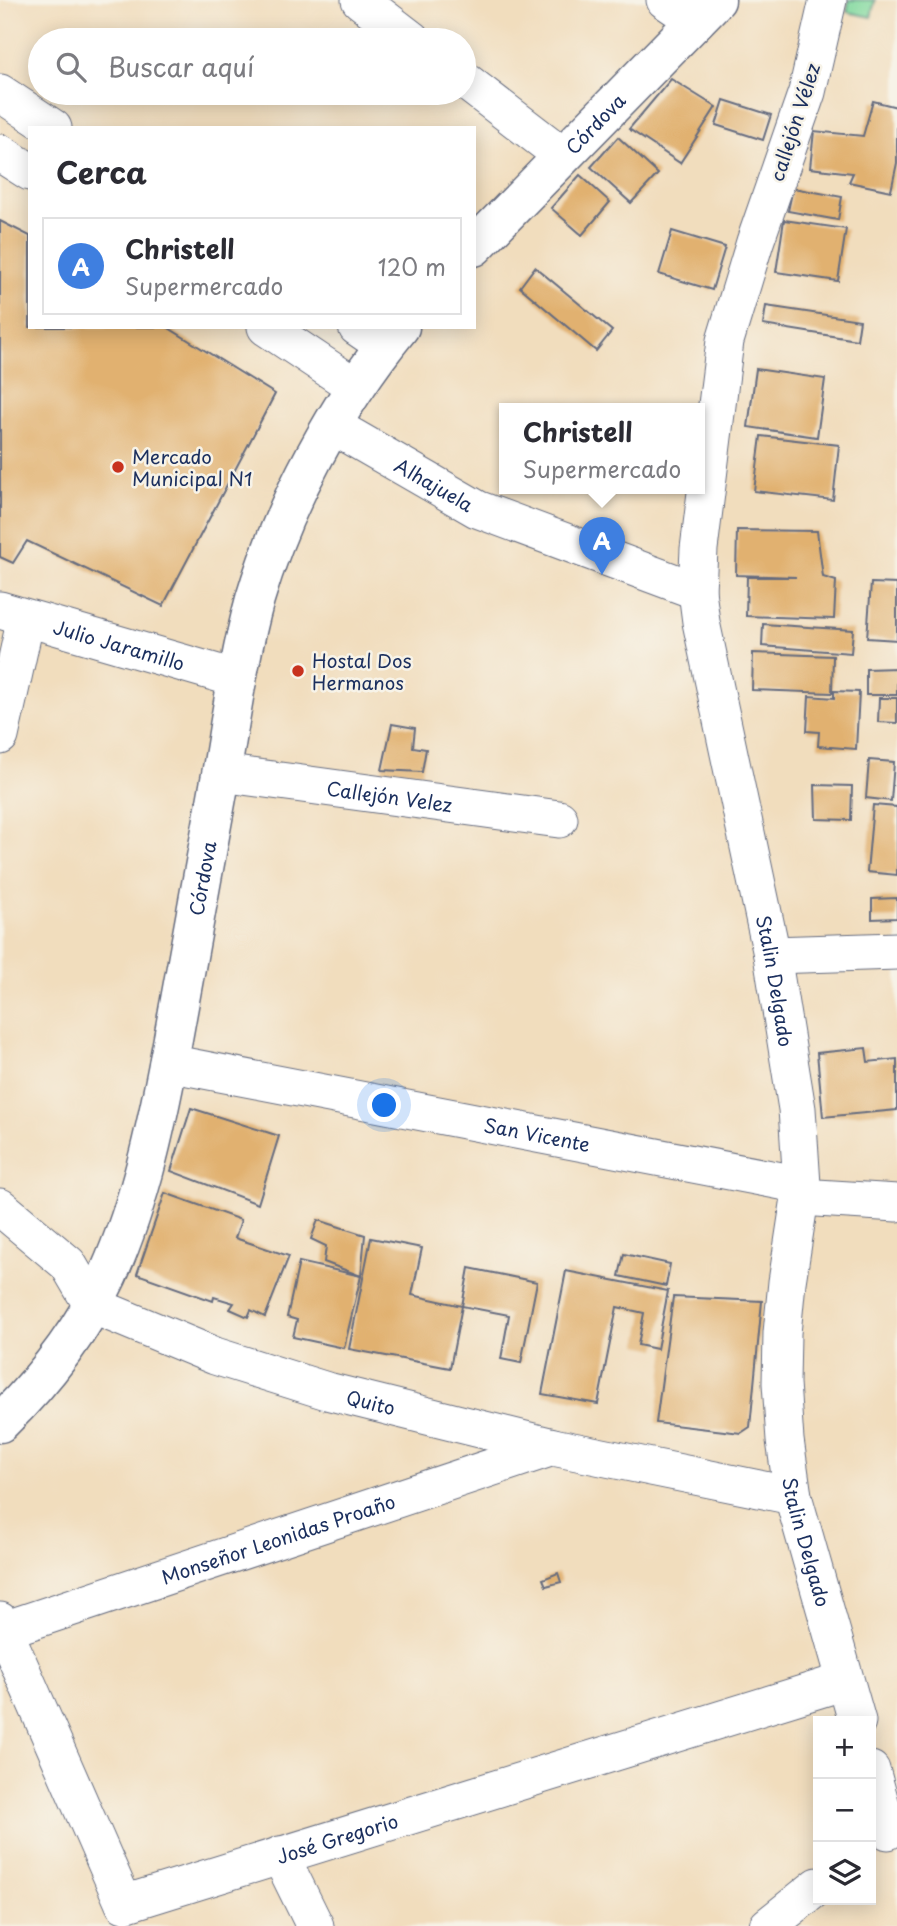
<!DOCTYPE html>
<html lang="es">
<meta charset="utf-8">
<style>
:root{--surface:#fff;--page:#f7f7f7;--text:#2b2b33;--muted:#7c7c81;--line:#e1e1e2;--accent:#b45309}
body{margin:0;font-family:"Playpen Sans",sans-serif;background:var(--page);color:var(--text)}
.controls{position:absolute;right:21px;bottom:21px;display:grid;overflow:hidden;border-radius:0px;box-shadow:0 4px 18px #0003}
.controls button{width:63px;height:63px;display:grid;place-items:center;padding:0;border:0;border-bottom:2px solid var(--line);background:var(--surface);color:var(--text);font:35px sans-serif}
.you{position:absolute;left:385px;top:1106px;width:24px;height:24px;margin:-18px;border:5px solid #fff;border-radius:50%;background:#1a73e8;box-shadow:0 0 0 10px #1a73e833}
.badge{display:grid;place-items:center;width:46px;height:46px;border-radius:50%;background:var(--accent);color:#fff;font-size:23px;font-weight:700}
.pin{position:absolute;translate:-50% -58px;filter:drop-shadow(0 2px 4px #0008)}
.pin::after{content:'';position:absolute;top:37px;width:24px;height:21px;background:inherit;clip-path:polygon(0 0,100% 0,50% 100%)}
.popup{position:absolute;left:499px;top:403px;width:206px;height:91px;box-sizing:border-box;display:grid;place-content:center;border-radius:0px;background:var(--surface);filter:drop-shadow(0 2px 5px #0005);font-size:23px;white-space:nowrap;color:var(--muted)}
.popup b{font-size:26px;color:var(--text)}
.popup::after{content:'';position:absolute;left:50%;top:100%;margin-left:-14px;border:14px solid transparent;border-top-color:var(--surface)}
.list{margin:0;padding:0;list-style:none}
h2{display:flex;justify-content:space-between;align-items:center;height:91px;margin:0;padding:0 28px;font-size:30px}
h2 small{font-size:23px;font-weight:400;color:var(--muted)}
.list li{display:grid;grid-template-columns:46px 1fr auto;gap:21px;align-items:center;box-sizing:border-box;height:98px;margin:0 14px 14px;padding:0 14px;border:2px solid var(--line);border-radius:0px}
.list b{display:block;font-size:26px;white-space:nowrap}
.list p{margin:0;font-size:23px;white-space:nowrap;color:var(--muted)}
.list em{font-size:23px;font-style:normal;color:var(--muted)}
.icon{flex:none;width:38px;height:38px;fill:none;stroke:currentColor;stroke-width:2;stroke-linecap:round;stroke-linejoin:round}
.map{position:relative;flex:none;width:897px;height:1926px;overflow:hidden}
.search{position:absolute;background:var(--surface);box-shadow:0 4px 18px #0003;left:28px;top:28px;width:448px;height:77px;display:flex;align-items:center;gap:18px;box-sizing:border-box;padding:0 24px;border-radius:38px;color:var(--muted);font-size:26px}
.panel{position:absolute;background:var(--surface);box-shadow:0 4px 18px #0003;left:28px;top:126px;width:448px;height:203px;border-radius:0px}
.map>svg:first-child{display:block}
.green{fill:#80d99e;stroke:#4e847e;stroke-width:2}
.building{fill:#e1b16f}
.lines{fill:none;stroke-linecap:round;stroke-linejoin:round}
.street-casing{stroke:#666c7f;stroke-width:39}
.secondary-casing{stroke:#666c7f;stroke-width:41}
.street{stroke:#fff;stroke-width:37}
.secondary{stroke:#fff;stroke-width:38}
.poi-dot{fill:#c8321e;stroke:#f7f3e8;stroke-width:2.5}
.labels{text-anchor:middle;dominant-baseline:central;stroke-width:5;stroke-linejoin:round;paint-order:stroke}
.street-label{font-size:19px;fill:#1b2f5e;stroke:#f7f3e8}
.poi-label{font-size:19px;fill:#1b2f5e;stroke:#f7f3e8;text-anchor:start}
</style>
<div class="map">
<svg width="897" height="1926" viewBox="0 0 897 1926">
<rect width="100%" height="100%" fill="#f7f3e8"/>
<filter id="ink" filterUnits="userSpaceOnUse"><feTurbulence type="fractalNoise" baseFrequency=".0143" numOctaves="2"/><feDisplacementMap in="SourceGraphic" scale="14" xChannelSelector="R" yChannelSelector="G"/><feConvolveMatrix kernelMatrix="1 2 1 2 8 2 1 2 1" color-interpolation-filters="sRGB"/></filter>
<filter id="wash" filterUnits="userSpaceOnUse"><feTurbulence type="fractalNoise" baseFrequency=".00686" numOctaves="4" result="noise"/><feDisplacementMap in="SourceGraphic" scale="28" xChannelSelector="R" yChannelSelector="G"/><feGaussianBlur stdDeviation="1.57" result="paint"/><feColorMatrix in="noise" values="0 0 0 0 0 0 0 0 0 0 0 0 0 0 0 0 0 1.4 0 .05"/><feComposite in="paint" operator="in"/></filter>
<g filter="url(#wash)">
<rect width="100%" height="100%" fill="#f1ddbd"/>
<path class="green" d="M849 0H875L871 17 847 12Z"/>
<g id="blocks">
<g class="building">
<path d="M671 79 716 107 680 163 629 129Z"/>
<path d="M724 100 771 115 763 140 716 125Z"/>
<path d="M873 101 897 107V163L891 191 849 182 853 173 810 168 814 131 863 136Z"/>
<path d="M618 137 658 174 631 203 591 167Z"/>
<path d="M580 175 610 202 582 235 551 208Z"/>
<path d="M793 188 842 197 838 220 788 211Z"/>
<path d="M784 220 846 229 838 281 776 272Z"/>
<path d="M0 221 30 236V327H167L275 394 163 606 27 541 13 563 0 557Z"/>
<path d="M672 231 725 247 712 290 659 274Z"/>
<path d="M535 267 612 331 596 351 520 287Z"/>
<path d="M766 306 860 320 857 340 763 325Z"/>
<path d="M756 369 825 379 817 437 748 427Z"/>
<path d="M761 436 839 445 833 500 754 491Z"/>
<path d="M737 530 817 531 823 577 836 581 834 619 746 616 747 577H796L736 575Z"/>
<path d="M871 583 897 584V640L867 638Z"/>
<path d="M763 624 853 630 851 653 762 646Z"/>
<path d="M753 653 833 656 832 693 752 690Z"/>
<path d="M897 668V695H866V669Z"/>
<path d="M834 691 859 692 856 749 818 746 819 732 807 731 809 696 834 698Z"/>
<path d="M879 698H897V723L878 722Z"/>
<path d="M392 724 415 728 413 747 426 749 422 772 382 770Z"/>
<path d="M869 760 894 762 891 801 866 798Z"/>
<path d="M815 785 852 786 851 820 816 819Z"/>
<path d="M873 805 897 807V875L867 872Z"/>
<path d="M897 898V918L872 919V899Z"/>
<path d="M866 1048 868 1062 897 1059V1110L823 1117 817 1053Z"/>
<path d="M191 1108 279 1136 258 1204 171 1171Z"/>
<path d="M165 1193 241 1220 235 1238 289 1256 265 1317 251 1310 248 1317 230 1309 234 1303 214 1297 213 1301 137 1274Z"/>
<path d="M318 1220 365 1235 361 1276 324 1262 326 1246 311 1239Z"/>
<path d="M371 1238 422 1248 412 1295 462 1306 450 1368 349 1349Z"/>
<path d="M624 1254 670 1264 666 1286 619 1276Z"/>
<path d="M299 1262 361 1276 344 1348 293 1337 297 1320 287 1317Z"/>
<path d="M469 1268 537 1282 521 1363 501 1359 509 1315 462 1306Z"/>
<path d="M566 1271 668 1291 657 1349 638 1345 644 1313 617 1307 598 1404 542 1394Z"/>
<path d="M673 1297 762 1301 750 1427 741 1433 656 1423Z"/>
<path d="M558 1573 561 1582 546 1586 543 1579Z"/>
</g>
</g>
</g>
<g filter="url(#ink)">
<use href="#blocks" fill-opacity="0" stroke="#666c7f" stroke-width="2"/>
<g class="lines">
<g class="street-casing">
<g id="street">
<path d="M360 0 412 40"/>
<path d="M665 0 696 21"/>
<path id="s1" d="M828 0 807 92 755 242 725 341 699 549 697 591 701 622 772 955 797 1109 802 1185 787 1282 782 1333 781 1383 785 1440 793 1496 857 1721"/>
<path d="M464 80 563 156"/>
<path d="M0 93 53 128"/>
<path d="M0 153 30 172"/>
<path d="M266 327 356 387"/>
<path d="M357 327 385 346"/>
<path id="s2" d="M333 426 477 509 697 591"/>
<path id="s3" d="M0 610 238 679"/>
<path d="M0 736 26 618"/>
<path id="s4" d="M221 773 559 819"/>
<path d="M772 955 897 951"/>
<path id="s5" d="M168 1063 802 1185 801 1197 897 1203"/>
<path id="s6" d="M0 1207 68 1264 92 1305 215 1356 327 1391 553 1447 793 1496"/>
<path id="s7" d="M0 1621 124 1904 845 1681"/>
<path id="s8" d="M4 1630 553 1447"/>
<path d="M871 1770 888 1831"/>
<path d="M280 1855 315 1926"/>
<path d="M768 1926 818 1886"/>
</g>
</g>
<g class="secondary-casing">
<g id="secondary">
<path id="s9" d="M474 247 716 0"/>
<path id="s10" d="M0 1423C44 1380 82 1331 108 1275 142 1199 159 1115 174 1033 189 947 205 861 221 775 231 717 239 657 255 599 283 504 337 404 400 327"/>
</g>
</g>
<use href="#street" class="street"/>
<use href="#secondary" class="secondary"/>
</g>
</g>
<g class="poi-dot">
<circle cx="118" cy="467" r="7"/>
<circle cx="298" cy="671" r="7"/>
</g>
<g class="labels">
<g class="street-label">
<text transform="translate(794 122) rotate(-72)">callejón Vélez</text>
<text stroke="none"><textPath href="#s9" startOffset="173">Córdova</textPath></text>
<text stroke="none"><textPath href="#s2" startOffset="117">Alhajuela</textPath></text>
<text stroke="none"><textPath href="#s3" startOffset="124">Julio Jaramillo</textPath></text>
<text stroke="none"><textPath href="#s4" startOffset="170">Callejón Velez</textPath></text>
<text stroke="none"><textPath href="#s10" startOffset="593">Córdova</textPath></text>
<text stroke="none"><textPath href="#s1" startOffset="1006">Stalin Delgado</textPath></text>
<text stroke="none"><textPath href="#s5" startOffset="376">San Vicente</textPath></text>
<text stroke="none"><textPath href="#s6" startOffset="432">Quito</textPath></text>
<text stroke="none"><textPath href="#s8" startOffset="289">Monseñor Leonidas Proaño</textPath></text>
<text stroke="none"><textPath href="#s1" startOffset="1573">Stalin Delgado</textPath></text>
<text stroke="none"><textPath href="#s7" startOffset="532">José Gregorio</textPath></text>
</g>
<g class="poi-label">
<text x="132" y="456">Mercado<tspan x="132" dy="22">Municipal N1</tspan></text>
<text x="312" y="660">Hostal Dos<tspan x="312" dy="22">Hermanos</tspan></text>
</g>
</g>
</svg>
<div class="controls">
<button>+</button>
<button>−</button>
<button><svg class="icon" aria-label="layers" viewBox="0 0 24 24"><path d="M12 4l9 5-9 5-9-5zM3 14l9 5 9-5"/></svg></button>
</div>
<div class="you"></div>
<div class="pin badge" style="left:602px;top:575px;background:#3f7fe0">A</div>
<div class="popup"><b>Christell</b>Supermercado</div>
<div class="search"><svg class="icon" aria-label="search" viewBox="0 0 24 24"><circle cx="10" cy="10" r="6"/><path d="M15 15l6 6"/></svg>Buscar aquí</div>
<section class="panel">
<h2>Cerca<small></small></h2>
<ul class="list">
<li><span class="badge" style="background:#3f7fe0">A</span><div><b>Christell</b><p>Supermercado</p></div><em>120 m</em></li>
</ul>
</section>
</div>
